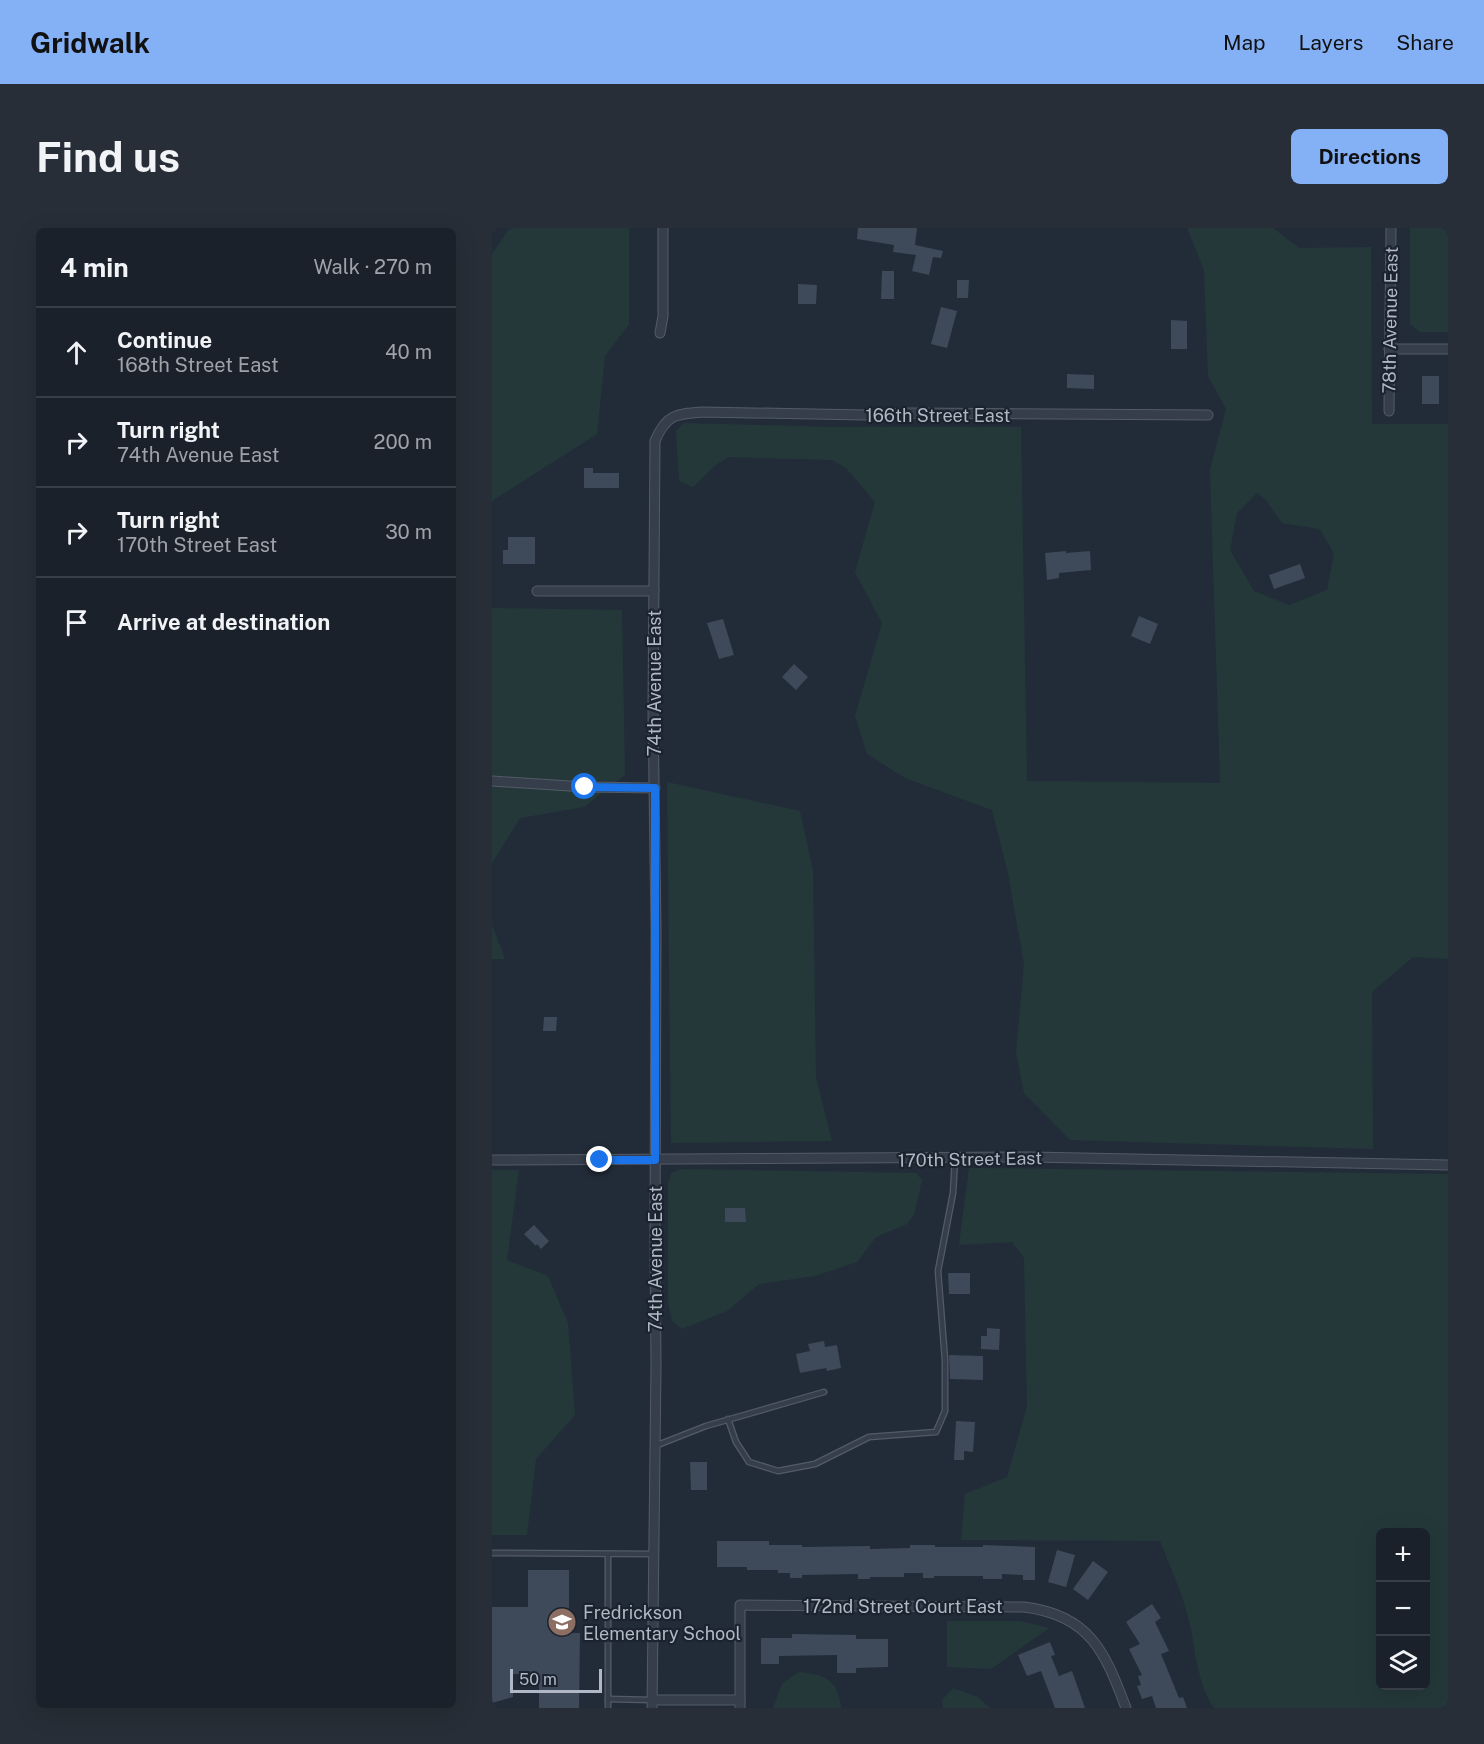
<!DOCTYPE html>
<meta charset="utf-8">
<style>
:root{--surface:#1a212b;--page:#272e37;--text:#f1f3f6;--muted:#9fa3a9;--line:#383e47;--accent:#84b0f6}
body{margin:0;font-family:"Public Sans",sans-serif;background:var(--page);color:var(--text)}
.controls{position:absolute;right:18px;bottom:18px;display:grid;overflow:hidden;border-radius:9px;box-shadow:0 6px 24px #0002}
.controls button{width:54px;height:54px;display:grid;place-items:center;padding:0;border:0;border-bottom:2px solid var(--line);background:var(--surface);color:var(--text);font:30px sans-serif}
.scale{position:absolute;left:18px;bottom:15px;width:92px;box-sizing:border-box;padding-left:6px;border:3px solid #b0b8c6;border-top:0;font-size:16px;line-height:21px;white-space:nowrap;color:#b0b8c6;-webkit-text-stroke:4px #1b232e;paint-order:stroke}
.stop{position:absolute;width:18px;height:18px;margin:-14px;border:4px solid #1a73e8;border-radius:50%;background:#fff}
.stop.end{background:#1a73e8;border-color:#fff;box-shadow:0 2px 6px #0008}
.list{margin:0;padding:0;list-style:none}
h2{display:flex;justify-content:space-between;align-items:center;height:78px;margin:0;padding:0 24px;font-size:26px}
h2 small{font-size:20px;font-weight:400;color:var(--muted)}
.list li{display:grid;grid-template-columns:39px 1fr auto;gap:18px;align-items:center;box-sizing:border-box;height:90px;padding:0 24px;border-top:2px solid var(--line)}
.list b{display:block;font-size:22px;white-space:nowrap}
.list p{margin:0;font-size:20px;white-space:nowrap;color:var(--muted)}
.list em{font-size:20px;font-style:normal;color:var(--muted)}
.icon{flex:none;width:33px;height:33px;fill:none;stroke:currentColor;stroke-width:2;stroke-linecap:round;stroke-linejoin:round}
.map{position:relative;flex:none;width:956px;height:1480px;overflow:hidden;border-radius:9px}
header{display:flex;align-items:center;gap:36px;box-sizing:border-box;height:84px;padding:0 30px;background:var(--accent);color:#111}
header strong{font-size:28px}
nav{display:flex;gap:33px;margin-inline-start:auto;font-size:21px}
.intro{display:flex;align-items:center;justify-content:space-between;box-sizing:border-box;height:144px;padding:0 36px}
h1{margin:0;font-size:42px}
.button{padding:15px 27px;border-radius:9px;background:var(--accent);color:#111;font-size:21px;font-weight:700}
main{display:flex;gap:36px;padding:0 36px}
aside{flex:1;background:var(--surface);border-radius:9px;box-shadow:0 6px 24px #0002}
.map>svg:first-child{display:block}
.green{fill:#24383a;fill-rule:evenodd}
.building{fill:#3e4a59}
.lines{fill:none;stroke-linecap:round;stroke-linejoin:round}
.lane-casing{stroke:#535b67;stroke-width:7}
.street-casing{stroke:#535b67;stroke-width:11}
.lane{stroke:#353e4a;stroke-width:4.5}
.street{stroke:#353e4a;stroke-width:9}
.route{stroke:#1a73e8;stroke-width:8}
.labels{text-anchor:middle;dominant-baseline:central;stroke-width:4.5;stroke-linejoin:round;paint-order:stroke}
.street-label{font-size:18px;fill:#b0b8c6;stroke:#1b232e}
.poi-label{font-size:18px;fill:#b0b8c6;stroke:#1b232e;text-anchor:start}
</style>
<header>
<strong>Gridwalk</strong>
<nav><a>Map</a><a>Layers</a><a>Share</a></nav>
</header>
<div class="intro"><h1>Find us</h1><a class="button">Directions</a></div>
<main>
<aside>
<h2>4 min<small>Walk · 270 m</small></h2>
<ul class="list">
<li><svg class="icon" aria-label="ahead" viewBox="0 0 24 24"><path d="M12 20V5M6 11l6-6 6 6"/></svg><div><b>Continue</b><p>168th Street East</p></div><em>40 m</em></li>
<li><svg class="icon" aria-label="right" viewBox="0 0 24 24"><path d="M7 20v-9h11M14 6l5 5-5 5"/></svg><div><b>Turn right</b><p>74th Avenue East</p></div><em>200 m</em></li>
<li><svg class="icon" aria-label="right" viewBox="0 0 24 24"><path d="M7 20v-9h11M14 6l5 5-5 5"/></svg><div><b>Turn right</b><p>170th Street East</p></div><em>30 m</em></li>
<li><svg class="icon" aria-label="arrive" viewBox="0 0 24 24"><path d="M6 21V4h12l-3 4 3 4H6"/></svg><div><b>Arrive at destination</b></div></li>
</ul>
</aside>
<div class="map">
<svg width="956" height="1480" viewBox="0 0 956 1480">
<rect width="100%" height="100%" fill="#222c39"/>
<g class="green">
<path d="M23 0H137V96L113 128 105 206 0 273V26L17 1Z"/>
<path d="M695 0H781L807 20 879 19 880 196H956V731L921 729 880 764 881 921 578 912 532 865 524 825 532 736 516 645 500 582 413 550 375 526 363 488 390 395 363 344 383 274 354 240 340 232 237 229 225 236 201 259 187 253 184 203 192 195 341 199H529L535 553 728 555 718 242 734 181 716 148 712 42ZM765 265 773 271 790 295 828 301 842 326 835 362 797 377 762 363 738 322 745 285Z"/>
<path d="M918 0H956V104H928L918 96Z"/>
<path d="M0 380 130 382 133 547 92 579 28 590 0 635Z"/>
<path d="M175 554 308 583 321 643 324 850 340 913 179 915Z"/>
<path d="M0 697 13 731H0Z"/>
<path d="M477 940 956 946V1480H722C706 1456 704 1428 699 1401 693 1371 679 1341 668 1313L469 1312 473 1266 515 1249 535 1178 532 1030 520 1014 467 1017ZM888 1304H934V1458H888Z"/>
<path d="M190 941 424 945 430 952 422 987 415 996 384 1009 365 1034 323 1048 267 1056 235 1083 190 1101 180 1093 176 1074V955L179 945Z"/>
<path d="M0 942H27L15 1032 56 1048 76 1095 83 1187 44 1231 35 1307H0Z"/>
<path d="M455 1393H528L557 1400 499 1441 455 1439Z"/>
<path d="M307 1444C333 1447 346 1451 349 1480H281L290 1456Z"/>
<path d="M461 1460 486 1469 498 1480H451L450 1472Z"/>
</g>
<g class="building">
<path d="M366 0H425L423 17 451 23 449 30 441 29 437 47 420 43 424 27 401 24 402 17 365 11Z"/>
<path d="M390 43H402V71H389Z"/>
<path d="M465 52H477L476 70H465Z"/>
<path d="M306 56 325 57 324 76H306Z"/>
<path d="M449 79 465 83 455 120 439 116Z"/>
<path d="M679 92 695 93V121H679Z"/>
<path d="M575 146 602 147V161L575 160Z"/>
<rect x="930" y="148" width="17" height="28"/>
<path d="M92 240H101V245H127V260H92Z"/>
<path d="M16 309H43V336H11V322H16Z"/>
<path d="M574 323V325L598 323 599 342 567 345V350L555 352 553 325Z"/>
<path d="M808 336 813 350 782 361 777 347Z"/>
<path d="M647 388 666 396 658 416 639 408Z"/>
<path d="M231 391 242 427 227 431 215 395Z"/>
<path d="M302 436 316 449 304 462 290 449Z"/>
<path d="M52 789H65L64 803H51Z"/>
<path d="M233 980H253L254 994H233Z"/>
<path d="M42 997 57 1013 49 1021 45 1016 44 1018 32 1006Z"/>
<path d="M456 1045H478V1066H457Z"/>
<path d="M495 1100 508 1101 507 1122 489 1121V1108H495Z"/>
<path d="M332 1113 333 1119 345 1117 349 1140 335 1143 334 1140 308 1145 304 1126 318 1123 316 1116Z"/>
<path d="M457 1127 491 1128V1152L458 1151Z"/>
<path d="M464 1193 483 1194 481 1224 472 1223V1232H462Z"/>
<path d="M198 1234H215V1262H199Z"/>
<path d="M225 1313H277V1317H310V1319L378 1318V1321L418 1320V1317H443V1319H491V1317L543 1319V1352H531V1347L510 1346V1351H491V1348H442V1350H431V1345H412V1349H378V1351H366V1346L310 1347V1350H298V1345H286V1342H255V1339H225Z"/>
<path d="M565 1322 583 1327 574 1359 556 1354Z"/>
<path d="M601 1333 616 1344 596 1372 581 1361Z"/>
<path d="M36 1342H77V1405H88L87 1480H47V1446H21V1469L0 1475V1379H36Z"/>
<path d="M660 1376 669 1390 663 1394 677 1423 669 1426 687 1470 691 1469 695 1480H664L660 1468 650 1471 645 1458 649 1457 646 1448 650 1447 637 1421 648 1416 634 1394Z"/>
<path d="M300 1406 364 1407V1411H396V1439L364 1440V1445H345V1427L287 1428V1436H269V1410H300Z"/>
<path d="M558 1414 563 1427 559 1428 567 1448 580 1443 593 1480H563L549 1443 535 1448 526 1427Z"/>
</g>
<g class="lines">
<g class="lane-casing">
<g id="lane">
<path d="M236 1191 244 1214 257 1234 286 1243 323 1236 377 1209 444 1204 453 1183V1132L446 1043 461 965 463 931"/>
<path d="M163 1218 214 1198 332 1164"/>
<path d="M0 1325 161 1326"/>
<path d="M116 1471 160 1472"/>
<path d="M116 1480V1326"/>
</g>
</g>
<g class="street-casing">
<g id="street">
<path d="M168 105 171 88V0"/>
<path d="M897 121H956"/>
<path d="M897 183 899 0"/>
<path d="M45 363H162"/>
<path d="M0 553 93 559 163 560"/>
<path d="M0 932 538 929 956 937"/>
<path d="M160 1472H248"/>
<path d="M160 1480 164 1138 163 1010 164 701 161 482 163 213C174 187 183 186 210 184L373 187 416 185 716 187"/>
<path d="M248 1480V1377L532 1379C598 1387 613 1424 634 1480"/>
</g>
</g>
<use href="#lane" class="lane"/>
<use href="#street" class="street"/>
</g>
<g class="lines">
<path class="route" d="M93 559 163 560V932H108"/>
</g>
<defs>
<g id="school-disc" transform="scale(1.5)"><circle r="9.5" fill="#8d6e63" stroke="#1b232e"/><path d="M0-5L7-2L0 1L-7-2ZM-4 1L0 2.5L4 1V4Q0 6-4 4Z" fill="#fff"/></g>
</defs>
<g fill-rule="evenodd">
<use href="#school-disc" x="70" y="1394"/>
</g>
<g class="labels">
<g class="street-label">
<text transform="translate(898 92) rotate(-89)">78th Avenue East</text>
<text x="446" y="187">166th Street East</text>
<text transform="translate(162 455) rotate(-90)">74th Avenue East</text>
<text transform="translate(478 931) rotate(-1)">170th Street East</text>
<text transform="translate(163 1031) rotate(-90)">74th Avenue East</text>
<text x="411" y="1378">172nd Street Court East</text>
</g>
<g class="poi-label">
<text x="91" y="1384">Fredrickson<tspan x="91" dy="21">Elementary School</tspan></text>
</g>
</g>
</svg>
<div class="controls">
<button>+</button>
<button>−</button>
<button><svg class="icon" aria-label="layers" viewBox="0 0 24 24"><path d="M12 4l9 5-9 5-9-5zM3 14l9 5 9-5"/></svg></button>
</div>
<div class="scale">50 m</div>
<div class="stop" style="left:93px;top:559px"></div>
<div class="stop end" style="left:108px;top:932px"></div>
</div>
</main>
